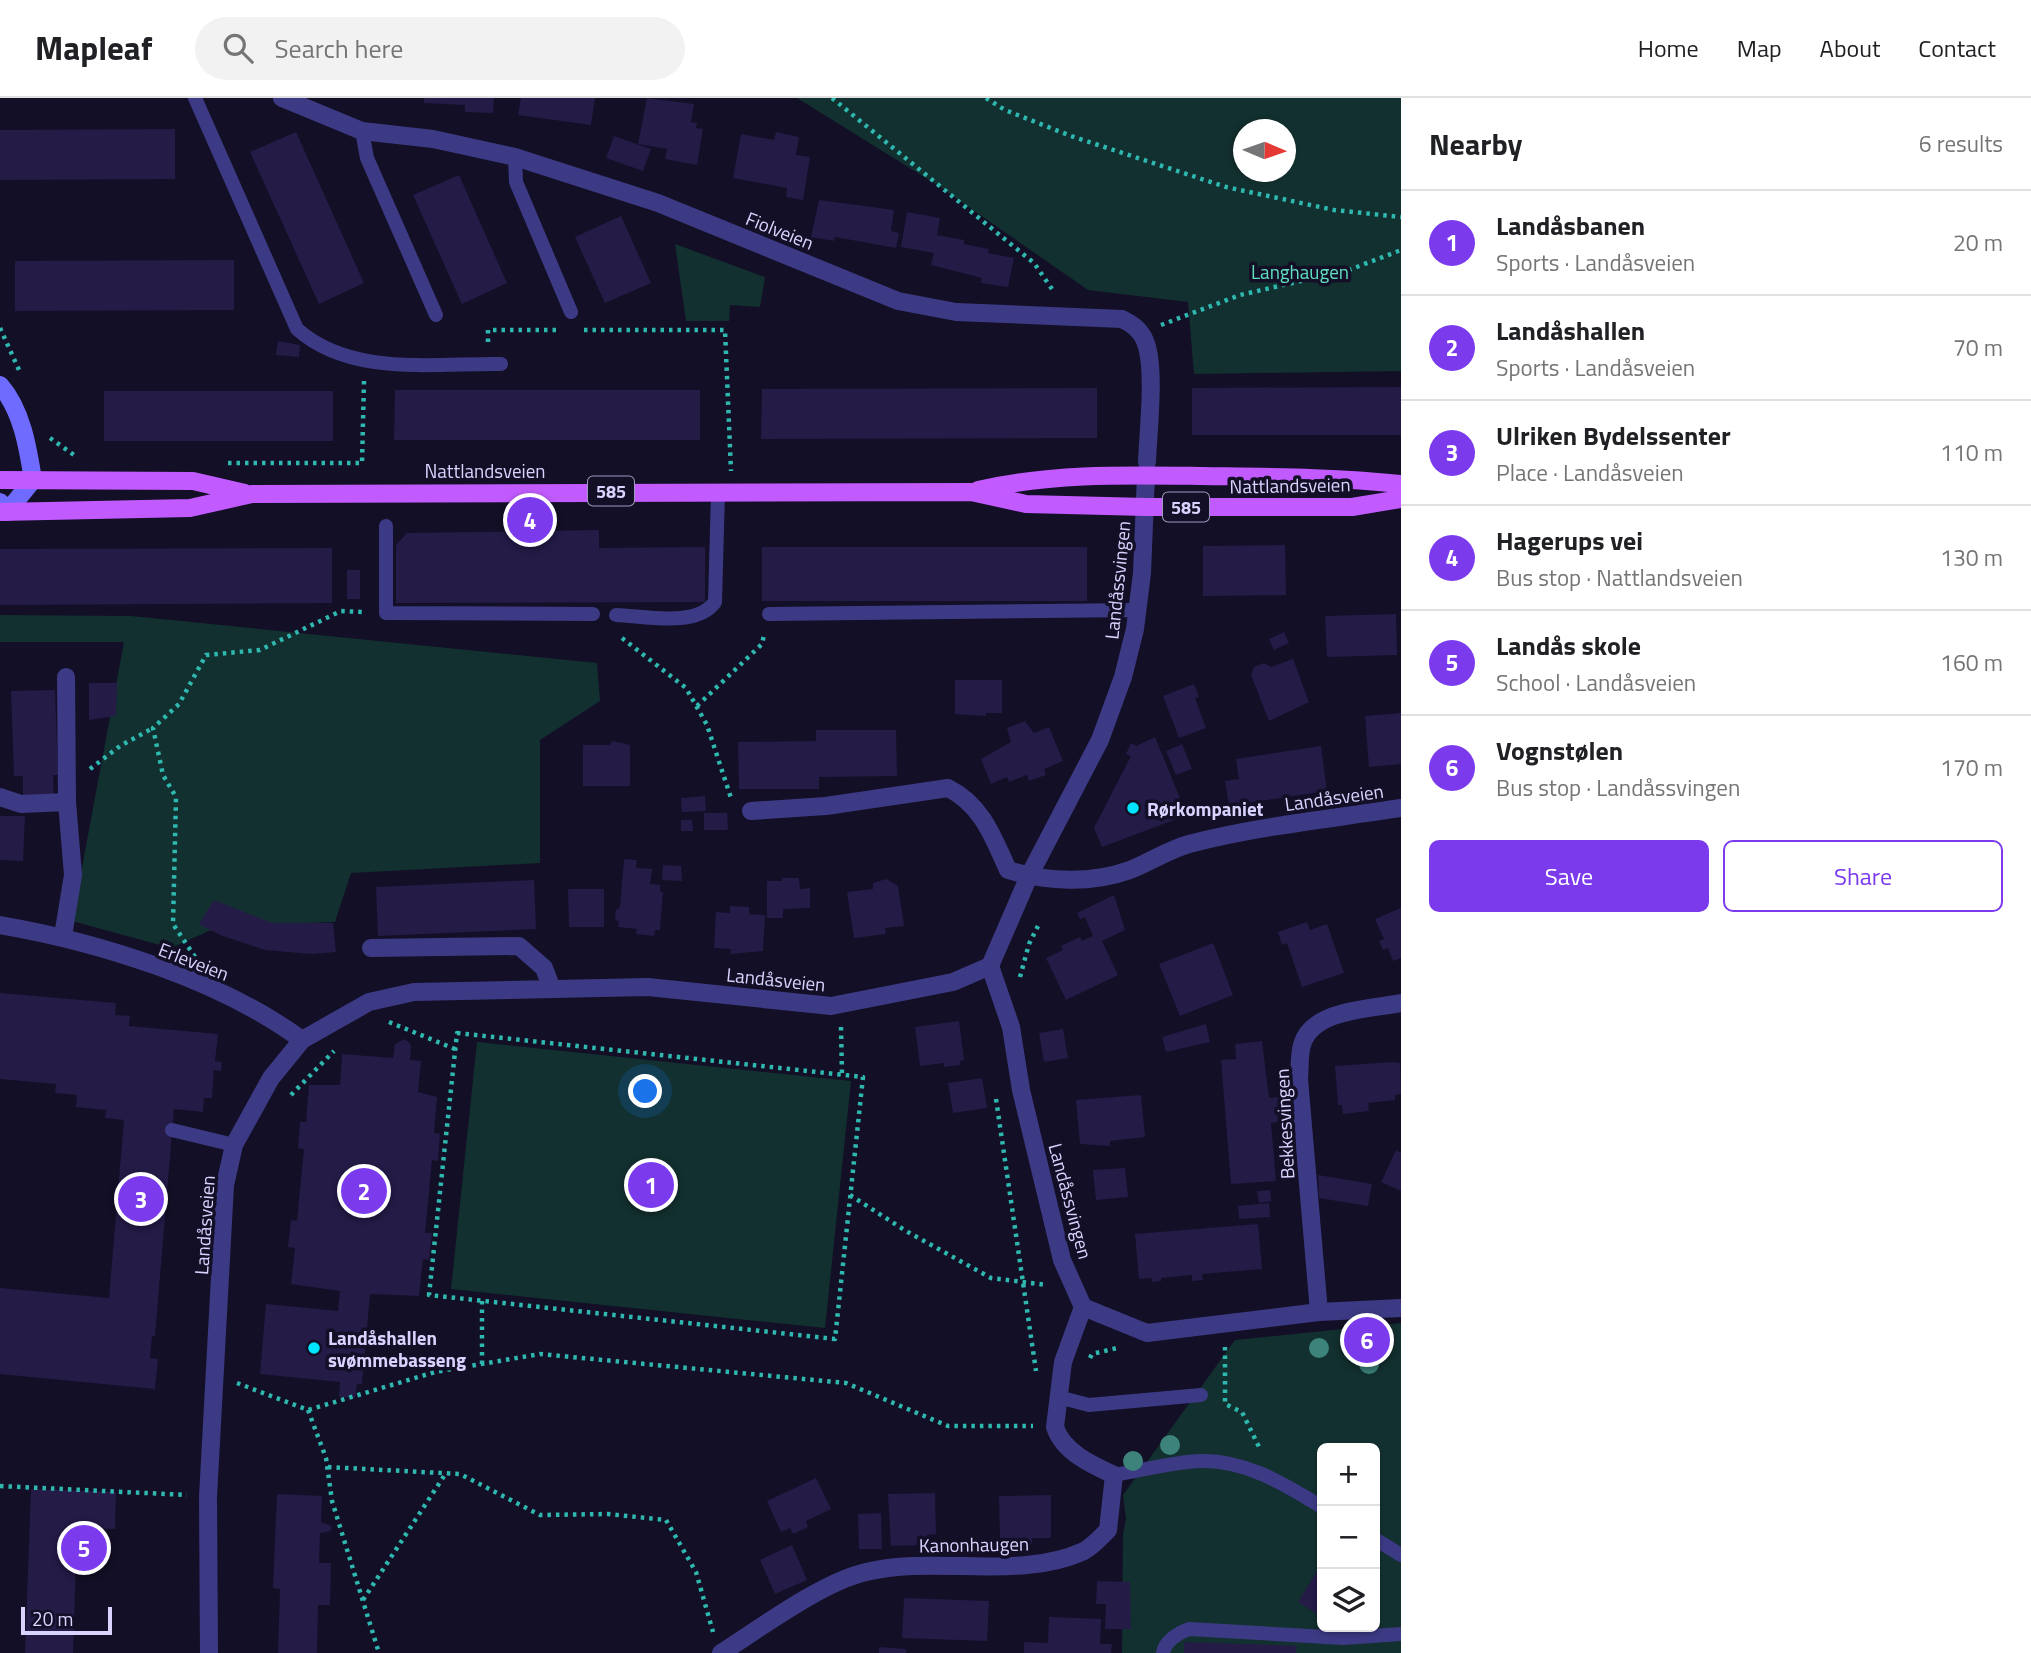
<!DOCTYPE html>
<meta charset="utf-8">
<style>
:root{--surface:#fff;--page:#f2f2f2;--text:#202124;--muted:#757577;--line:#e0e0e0;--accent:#7c3aed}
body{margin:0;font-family:"Titillium Web",sans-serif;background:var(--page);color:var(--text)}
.controls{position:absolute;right:21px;bottom:21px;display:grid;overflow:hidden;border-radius:10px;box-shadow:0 2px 5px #0004}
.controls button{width:63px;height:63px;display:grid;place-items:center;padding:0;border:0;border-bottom:2px solid var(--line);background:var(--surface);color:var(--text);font:35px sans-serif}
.compass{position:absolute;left:1233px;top:21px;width:63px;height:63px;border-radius:50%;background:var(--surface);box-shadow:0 2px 5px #0004;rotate:92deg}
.scale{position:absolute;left:21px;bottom:18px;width:91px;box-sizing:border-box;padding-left:7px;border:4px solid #d9d4ff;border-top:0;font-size:19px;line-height:24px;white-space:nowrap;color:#d9d4ff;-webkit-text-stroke:5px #130f26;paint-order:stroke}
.you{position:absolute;left:646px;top:994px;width:24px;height:24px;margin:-18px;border:5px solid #fff;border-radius:50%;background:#1a73e8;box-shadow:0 0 0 10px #1a73e833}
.badge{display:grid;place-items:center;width:46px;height:46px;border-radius:50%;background:var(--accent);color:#fff;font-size:23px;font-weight:700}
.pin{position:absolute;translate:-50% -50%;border:4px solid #fff;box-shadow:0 2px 7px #0006}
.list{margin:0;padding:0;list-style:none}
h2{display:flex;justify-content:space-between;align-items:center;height:91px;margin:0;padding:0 28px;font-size:30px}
h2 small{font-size:23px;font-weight:400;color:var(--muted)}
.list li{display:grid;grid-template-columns:46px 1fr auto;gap:21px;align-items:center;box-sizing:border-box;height:105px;padding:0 28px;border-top:2px solid var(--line)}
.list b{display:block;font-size:26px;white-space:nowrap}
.list p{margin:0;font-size:23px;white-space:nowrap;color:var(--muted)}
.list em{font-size:23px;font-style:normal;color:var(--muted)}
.actions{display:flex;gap:14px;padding:21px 28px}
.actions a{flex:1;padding:16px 0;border:2px solid var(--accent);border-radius:10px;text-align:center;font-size:24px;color:var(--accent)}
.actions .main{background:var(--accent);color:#fff}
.icon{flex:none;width:38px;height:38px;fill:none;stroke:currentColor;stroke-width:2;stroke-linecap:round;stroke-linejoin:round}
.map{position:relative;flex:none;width:1401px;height:1555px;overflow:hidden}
header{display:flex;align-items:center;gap:42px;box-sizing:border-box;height:98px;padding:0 35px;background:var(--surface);border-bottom:2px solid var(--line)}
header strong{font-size:33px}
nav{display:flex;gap:38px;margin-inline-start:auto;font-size:24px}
.search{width:490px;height:63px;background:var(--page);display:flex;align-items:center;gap:18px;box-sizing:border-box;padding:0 24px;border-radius:38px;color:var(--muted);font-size:26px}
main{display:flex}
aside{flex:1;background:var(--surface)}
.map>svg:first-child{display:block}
.green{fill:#12302f;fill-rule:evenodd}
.building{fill:#241b47}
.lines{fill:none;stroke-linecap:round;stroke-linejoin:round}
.path{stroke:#2fb8b0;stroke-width:4.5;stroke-dasharray:3.5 5;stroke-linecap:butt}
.service{stroke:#3d3a85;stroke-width:14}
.minor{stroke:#3d3a85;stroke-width:18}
.tertiary{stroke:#3d3a85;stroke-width:18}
.secondary{stroke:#6f6bff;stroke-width:18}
.primary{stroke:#c25bff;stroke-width:18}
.tree{fill:#3d827b}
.poi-dot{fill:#00e5ff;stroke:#130f26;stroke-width:2.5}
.labels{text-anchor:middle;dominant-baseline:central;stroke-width:7;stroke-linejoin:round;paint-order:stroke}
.shield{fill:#130f26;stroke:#9e99be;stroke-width:2}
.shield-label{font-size:18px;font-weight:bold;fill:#d9d4ff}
.street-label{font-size:19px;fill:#d9d4ff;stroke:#130f26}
.park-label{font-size:19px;fill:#5fe0c0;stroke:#130f26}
.poi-label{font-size:19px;font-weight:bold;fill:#d9d4ff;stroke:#130f26;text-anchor:start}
</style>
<header>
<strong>Mapleaf</strong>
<div class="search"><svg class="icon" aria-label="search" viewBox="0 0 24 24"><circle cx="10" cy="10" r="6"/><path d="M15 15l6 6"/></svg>Search here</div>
<nav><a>Home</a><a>Map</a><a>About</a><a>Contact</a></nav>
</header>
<main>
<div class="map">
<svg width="1401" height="1555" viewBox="0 0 1401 1555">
<rect width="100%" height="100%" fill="#130f26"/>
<g class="green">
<path d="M797 0H1401V273L1194 276 1188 204 1088 192 937 87ZM1244 32H1286V74H1244Z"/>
<path d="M675 146 765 179 760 209 730 207 729 223H686Z"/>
<path d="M0 517 131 518 597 565 600 603 540 642V765L351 775 335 824 220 828 171 850 72 823 124 544H0Z"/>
<path d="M477 944 851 983 825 1230 451 1191Z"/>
<path d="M1401 1225V1555H1122L1123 1437 1126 1421 1123 1397 1235 1242ZM1322 1350H1375V1529H1322Z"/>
</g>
<g class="building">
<path d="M424 0H494L493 15 465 14V7L424 5Z"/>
<path d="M521 0H595L591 27 518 17Z"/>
<path d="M647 0 694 6 691 24 697 25 696 30 703 31 697 67 665 61 667 51 638 46Z"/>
<path d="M175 31V81L0 82V32Z"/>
<path d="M296 34 364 185 319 206 250 54Z"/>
<path d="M776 34 799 39 796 57 810 59 803 102 786 99 787 90 733 80 741 36 774 42Z"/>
<path d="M614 38 651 51 643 73 606 60Z"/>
<path d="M459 77 507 185 462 206 413 97Z"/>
<path d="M819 102 894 112 891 133 899 135 896 150 835 139 834 143 811 139Z"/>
<path d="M907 114 940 120 937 137 964 142V146L989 151 988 155 1014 160 1008 189 981 185 982 180 931 167 934 155 901 149Z"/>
<path d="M621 118 651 185 605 205 575 139Z"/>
<path d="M234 162V212L15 213V163Z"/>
<path d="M278 243 300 247 299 259 276 257Z"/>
<path d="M1401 289V337H1192V290Z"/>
<path d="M1097 290V340L761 341 762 291Z"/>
<path d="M395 292H700V342H394Z"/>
<rect x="104" y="293" width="229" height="50"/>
<path d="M599 432V450L705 449V504L396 505V447L407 435Z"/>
<path d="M1285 447 1286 497 1203 498V448Z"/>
<rect x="762" y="449" width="325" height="54"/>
<path d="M332 450V505L0 507V451Z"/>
<rect x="347" y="472" width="13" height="29"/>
<path d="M1396 516 1397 557 1327 559 1325 518Z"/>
<path d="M1284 534 1289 545 1274 552 1269 541Z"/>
<path d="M1293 561 1309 604 1269 623 1251 577 1254 569 1264 565 1271 569Z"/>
<path d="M955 582H1002V615H986V618L955 616Z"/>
<path d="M89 585H117L116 618 89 622Z"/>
<path d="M1194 586 1199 599 1195 600 1206 630 1179 640 1163 598Z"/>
<path d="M55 592 58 677H53L54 699H23V678H14L11 593Z"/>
<path d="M1401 615V666L1369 669 1365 618Z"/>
<path d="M1025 623 1034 635 1049 629 1063 663 1044 671 1046 677 1029 683 1027 677 1009 684 1007 679 991 686 981 661 1011 644 1007 630Z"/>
<path d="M816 632H896L897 678 819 679V691H739L738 644 816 643Z"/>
<path d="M1155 639 1187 717 1102 749 1094 730 1131 658 1126 656 1131 645 1136 648Z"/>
<path d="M612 643 630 647V688H583V647H610Z"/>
<path d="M1182 646 1192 671 1176 677 1166 653Z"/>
<path d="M1321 648 1327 693 1246 705 1248 715 1231 720 1225 683 1239 681 1236 661Z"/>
<path d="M705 698 706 713 682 714 681 700Z"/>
<path d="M704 715H727L728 732H704Z"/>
<path d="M0 718H25L23 763 0 762Z"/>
<path d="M681 722H692L693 733H681Z"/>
<path d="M624 761 637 762 636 770 652 771 650 786 660 787V794H663L660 832H655L654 838 636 836 637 831 618 829 619 824 615 821 616 812 620 809Z"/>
<path d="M663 767 681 768 682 783 662 782Z"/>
<path d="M782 780H799L800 791 810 790V810L783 811V820H767V783H782Z"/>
<path d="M886 781 898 788 904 828 885 830 886 836 854 840 847 794 873 791V785Z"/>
<path d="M534 782 536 831 378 838 376 789Z"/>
<path d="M568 791H604V829H569Z"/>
<path d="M1114 797 1125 832 1102 843 1118 877 1066 902 1046 860 1063 852 1061 848 1080 839 1082 843 1093 838 1085 819 1080 821 1077 815Z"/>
<path d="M214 802 272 825H333L336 854 312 856 265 852 220 837 199 826Z"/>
<path d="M730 808 749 809V816L765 817 763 853 730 856 731 851 714 850 716 814 730 815Z"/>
<path d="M1401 810V860L1393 863 1388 850 1383 852 1379 843 1384 841 1375 821Z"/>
<path d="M1307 824 1310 832 1327 826 1344 875 1302 889 1287 845 1282 847 1278 834Z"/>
<path d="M1213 845 1233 897 1180 918 1159 866Z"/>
<path d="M0 895 116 905 115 917 130 918 129 928 218 936 215 963 222 964 221 973 214 972 212 1000H204L203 1014 174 1011 155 1238H152L150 1260 158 1261 155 1291 0 1276V1190L109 1200 124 1022 105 1020 106 1012 76 1009 77 997 55 995 56 986 0 981Z"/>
<path d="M959 923 964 962 960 963V967L944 969V965L920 968 915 929Z"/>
<path d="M1206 926 1210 944 1166 954 1162 939Z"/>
<path d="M1063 931 1068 960 1044 964 1039 935Z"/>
<path d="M405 941 411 947 410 962 421 963 418 994 437 999 434 1035 440 1036 438 1063 432 1062 425 1135H432L429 1162 423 1161 419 1198 370 1196 362 1286H357L355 1300 339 1299 340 1284 260 1276 266 1206 338 1213 340 1193 291 1186 295 1150 288 1149 291 1122 297 1123 304 1051 298 1050 300 1024H306L309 987H340L342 956 393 960 395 946Z"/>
<path d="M1262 943 1269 1000 1290 998 1291 1016 1277 1017 1278 1024 1271 1025 1276 1083 1231 1086 1221 962 1236 961 1235 946Z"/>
<path d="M1392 964 1400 965 1401 996 1395 997V1002L1368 1005 1369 1013 1343 1016 1342 1007H1338L1335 968Z"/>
<path d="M982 980 987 1010 953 1015 948 985Z"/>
<path d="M1141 997 1145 1039 1110 1043V1048L1080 1046 1076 1002Z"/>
<path d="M1396 1052 1401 1055V1093L1381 1084Z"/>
<path d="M1125 1070 1128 1099 1096 1102 1093 1072Z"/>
<path d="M1318 1077 1372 1086 1368 1108 1319 1100Z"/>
<path d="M1270 1092 1271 1103 1259 1105 1257 1093Z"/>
<path d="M1269 1105 1270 1119 1239 1121 1238 1108Z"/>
<path d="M1258 1126 1262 1171 1202 1176 1203 1182 1192 1183V1177L1161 1180V1183L1152 1184V1180L1139 1181 1135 1136Z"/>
<path d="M816 1380 831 1411 806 1423 808 1429 793 1436 790 1430 781 1434 767 1403Z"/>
<path d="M31 1391 116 1394 115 1431 77 1430 73 1555H25Z"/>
<path d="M935 1395 936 1436 927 1437 928 1447 891 1448 888 1396Z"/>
<path d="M277 1396 322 1398 321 1424 332 1428 331 1433 320 1435 319 1465H331L330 1507H318L317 1555H278L280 1491 273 1490Z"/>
<path d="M1051 1397V1440H1032V1446H1014V1440H1000L999 1398Z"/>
<path d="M881 1415 882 1451H859L858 1416Z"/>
<path d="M792 1447 807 1482 775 1496 760 1462Z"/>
<path d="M1322 1465V1519L1298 1504Z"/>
<path d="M1097 1483 1130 1484 1131 1531H1105L1106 1506H1096Z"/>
<path d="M904 1500 989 1503 987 1543 902 1540Z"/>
<path d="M1049 1519 1101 1521 1100 1546H1112L1111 1555H1024V1544L1048 1545Z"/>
<path d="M1184 1544 1297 1548 1296 1555H1184Z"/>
<path d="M879 1549 906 1551V1555H879Z"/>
</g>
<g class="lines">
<g class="path">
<path d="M832 0 1034 165 1054 194"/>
<path d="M986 0 1005 12 1071 38 1226 89 1334 112 1401 119"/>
<path d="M1161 227 1240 197 1349 172 1401 152"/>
<path d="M0 230 19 272"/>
<path d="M584 232H725L731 373"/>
<path d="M488 244V232H558"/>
<path d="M50 340 74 357"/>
<path d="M228 365H362L364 283"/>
<path d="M622 540 686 590 707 627 731 700"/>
<path d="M697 608 762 546 764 537"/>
<path d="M90 671 120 648 153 630"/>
<path d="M195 859 173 826 176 699 163 677 153 630 179 606 206 557 260 552 341 513 364 514"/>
<path d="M1020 879 1029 846 1038 828"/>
<path d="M389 924 455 951"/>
<path d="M841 929 842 977"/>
<path d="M457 935 863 979 835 1241 429 1197Z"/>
<path d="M291 997 334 953"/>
<path d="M996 1001 1036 1273"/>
<path d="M850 1097 906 1133 991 1180 1047 1187"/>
<path d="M482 1203V1266"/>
<path d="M1225 1249V1306L1242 1314 1260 1351"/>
<path d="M1090 1260 1092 1256 1117 1250"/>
<path d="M237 1285 308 1312 435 1274 540 1256 846 1285 948 1328H1033"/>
<path d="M308 1312 326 1360 332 1403 379 1555"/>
<path d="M328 1369 460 1376 540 1417 608 1416 666 1422 696 1474 713 1534"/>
<path d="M0 1388 187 1397"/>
<path d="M363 1502 446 1375"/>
</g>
<g class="service">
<path d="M195 0 297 231C351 279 433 265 501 266"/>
<path d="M362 33 367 60 436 217"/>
<path d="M515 59 516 84 571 214"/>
<path d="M386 428V515L593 516"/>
<path d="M769 516 1138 512"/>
<path d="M616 517C645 518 696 530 715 504L718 394"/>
<path d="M172 1032 234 1047"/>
<path d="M1058 1299 1089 1307 1201 1297"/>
<path d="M1114 1377C1143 1372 1173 1364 1201 1363 1247 1362 1285 1387 1322 1409"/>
<path d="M1375 1441 1401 1457"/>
<path d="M1163 1555C1165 1543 1178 1535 1189 1531L1343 1540 1401 1536"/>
</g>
<g class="minor">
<path d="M282 0 362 33 433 41 515 59 658 105 898 203 956 214 1122 221C1132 226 1140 231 1145 243 1156 269 1148 334 1147 364"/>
<path d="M66 579 67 704"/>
<path d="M0 699 21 706 67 704 73 777 63 838"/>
<path d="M751 713 826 708 948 690C982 707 993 739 1008 772 1047 784 1091 786 1130 772 1150 764 1168 752 1189 746 1258 728 1330 721 1401 710"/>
<path d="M0 827C99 844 221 882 302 942"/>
<path d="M371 850 519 848 544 870 552 891"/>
<path d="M1319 1214 1299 981C1300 970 1299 957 1302 947 1312 911 1371 911 1401 905"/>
</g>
<g class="tertiary">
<path d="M1146 377 1142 475 1135 531 1123 579 1100 642 1029 778 990 868 1011 929 1021 992 1062 1162 1083 1209 1147 1235 1319 1214 1401 1210"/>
<path d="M209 1555 208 1399 225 1087 234 1047 271 980 302 942 369 904 414 894 648 889 831 908 953 884 990 868"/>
<path d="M721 1555C759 1531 822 1484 866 1474 935 1457 1019 1483 1084 1453 1093 1448 1101 1439 1108 1432L1114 1377C1092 1367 1063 1354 1055 1329L1063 1264 1083 1209"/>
</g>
<path class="secondary" d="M0 287C22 312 28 350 33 382L7 414 0 404"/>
<g class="primary">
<path d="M0 382 193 383 245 395"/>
<path d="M978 392C1053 375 1125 377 1202 378 1269 379 1335 379 1401 386"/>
<path d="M0 414 190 410 252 396 971 394 1026 406 1146 409H1352L1401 401"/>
</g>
</g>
<g class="tree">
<circle cx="1319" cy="1250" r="10"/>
<circle cx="1369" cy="1266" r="10"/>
<circle cx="1170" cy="1347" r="10"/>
<circle cx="1133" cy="1363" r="10"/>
</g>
<g class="poi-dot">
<circle cx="1133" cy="710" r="7"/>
<circle cx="314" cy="1250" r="7"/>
</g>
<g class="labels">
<g class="shield">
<rect x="588" y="378.5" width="46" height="29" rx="5"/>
<rect x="1163" y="394.5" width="46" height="29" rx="5"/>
</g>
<g class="shield-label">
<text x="611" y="393">585</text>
<text x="1186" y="409">585</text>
</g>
<g class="street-label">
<text transform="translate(780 132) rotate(22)">Fiolveien</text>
<text x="485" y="372">Nattlandsveien</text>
<text transform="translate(1290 387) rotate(-1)">Nattlandsveien</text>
<text transform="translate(1117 482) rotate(-84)">Landåssvingen</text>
<text transform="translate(1334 699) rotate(-8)">Landåsveien</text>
<text transform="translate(194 863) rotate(21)">Erleveien</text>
<text transform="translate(776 881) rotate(6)">Landåsveien</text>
<text transform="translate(1284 1026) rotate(-93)">Bekkesvingen</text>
<text transform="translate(1071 1103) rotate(75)">Landåssvingen</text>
<text transform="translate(204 1127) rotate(-86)">Landåsveien</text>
<text transform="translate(974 1446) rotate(-1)">Kanonhaugen</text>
</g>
<g class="park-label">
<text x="1300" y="173">Langhaugen</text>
</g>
<g class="poi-label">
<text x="1147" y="710">Rørkompaniet</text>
<text x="328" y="1239">Landåshallen<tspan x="328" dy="22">svømmebasseng</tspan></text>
</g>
</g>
</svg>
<div class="controls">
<button>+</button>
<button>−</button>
<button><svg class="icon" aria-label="layers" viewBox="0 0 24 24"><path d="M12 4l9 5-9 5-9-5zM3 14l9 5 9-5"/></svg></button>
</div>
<svg class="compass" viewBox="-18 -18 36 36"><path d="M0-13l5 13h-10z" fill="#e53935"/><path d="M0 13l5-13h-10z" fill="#757577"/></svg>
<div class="scale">20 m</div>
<div class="you"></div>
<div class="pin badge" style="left:651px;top:1087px">1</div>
<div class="pin badge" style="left:364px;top:1093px">2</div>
<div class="pin badge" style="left:141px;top:1101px">3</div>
<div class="pin badge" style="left:530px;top:422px">4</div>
<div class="pin badge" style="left:84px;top:1450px">5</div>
<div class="pin badge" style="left:1367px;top:1242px">6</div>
</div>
<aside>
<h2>Nearby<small>6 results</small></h2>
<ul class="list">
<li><span class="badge">1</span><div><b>Landåsbanen</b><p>Sports · Landåsveien</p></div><em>20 m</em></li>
<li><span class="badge">2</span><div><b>Landåshallen</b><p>Sports · Landåsveien</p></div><em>70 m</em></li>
<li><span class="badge">3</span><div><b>Ulriken Bydelssenter</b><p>Place · Landåsveien</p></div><em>110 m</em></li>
<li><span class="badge">4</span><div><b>Hagerups vei</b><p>Bus stop · Nattlandsveien</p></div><em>130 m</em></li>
<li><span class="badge">5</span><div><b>Landås skole</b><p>School · Landåsveien</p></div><em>160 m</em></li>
<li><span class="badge">6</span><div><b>Vognstølen</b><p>Bus stop · Landåssvingen</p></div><em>170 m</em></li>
</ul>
<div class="actions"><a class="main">Save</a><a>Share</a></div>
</aside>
</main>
